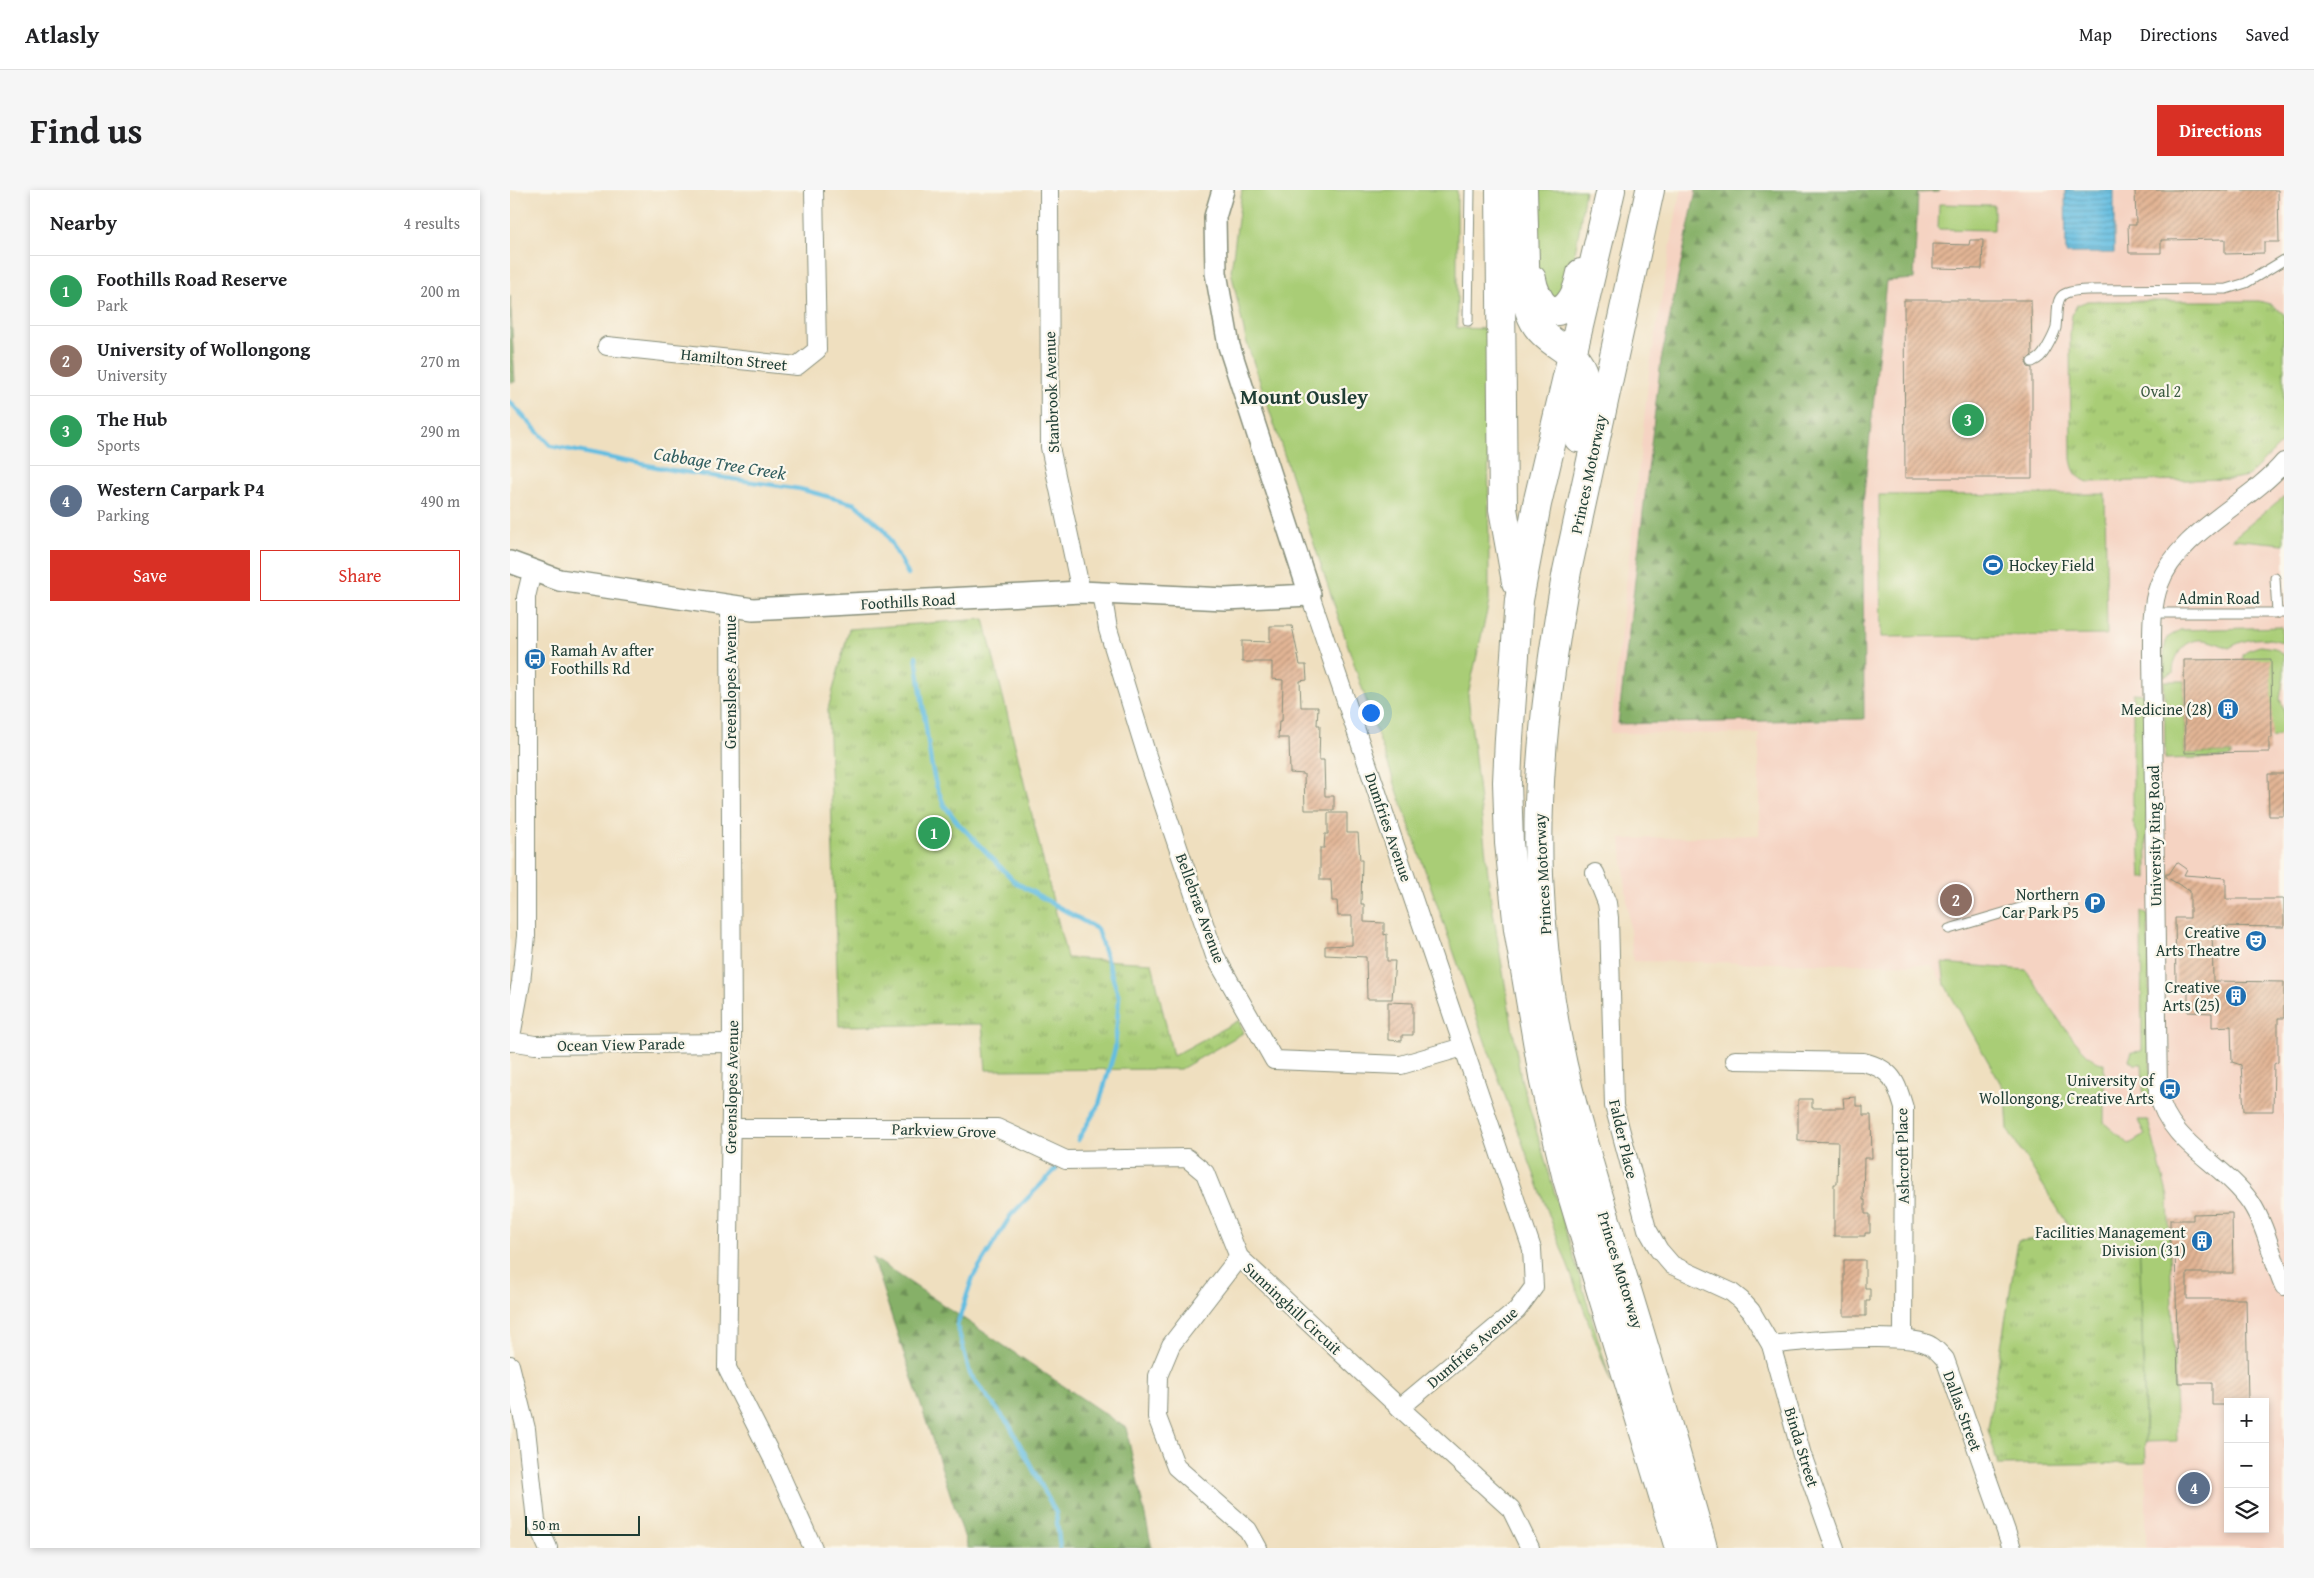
<!DOCTYPE html>
<meta charset="utf-8">
<style>
:root{--surface:#fff;--page:#f6f6f6;--text:#202124;--muted:#757577;--line:#e0e0e0;--accent:#d93025}
body{margin:0;font-family:"Gentium Book Plus",serif;background:var(--page);color:var(--text)}
.controls{position:absolute;right:15px;bottom:15px;display:grid;overflow:hidden;border-radius:0px;box-shadow:0 2px 8px #0003}
.controls button{width:45px;height:45px;display:grid;place-items:center;padding:0;border:0;border-bottom:1px solid var(--line);background:var(--surface);color:var(--text);font:25px sans-serif}
.scale{position:absolute;left:15px;bottom:12px;width:115px;box-sizing:border-box;padding-left:5px;border:2px solid #1f3d34;border-top:0;font-size:14px;line-height:18px;white-space:nowrap;color:#1f3d34;-webkit-text-stroke:4px #fbf7ec;paint-order:stroke}
.you{position:absolute;left:860px;top:522px;width:18px;height:18px;margin:-12px;border:4px solid #fff;border-radius:50%;background:#1a73e8;box-shadow:0 0 0 8px #1a73e833}
.badge{display:grid;place-items:center;width:32px;height:32px;border-radius:50%;background:var(--accent);color:#fff;font-size:16px;font-weight:700}
.pin{position:absolute;translate:-50% -50%;border:2px solid #fff;box-shadow:0 1px 5px #0006}
.list{margin:0;padding:0;list-style:none}
h2{display:flex;justify-content:space-between;align-items:center;height:65px;margin:0;padding:0 20px;font-size:21px}
h2 small{font-size:16px;font-weight:400;color:var(--muted)}
.list li{display:grid;grid-template-columns:32px 1fr auto;gap:15px;align-items:center;box-sizing:border-box;height:70px;padding:0 20px;border-top:1px solid var(--line)}
.list b{display:block;font-size:19px;white-space:nowrap}
.list p{margin:0;font-size:16px;white-space:nowrap;color:var(--muted)}
.list em{font-size:16px;font-style:normal;color:var(--muted)}
.actions{display:flex;gap:10px;padding:15px 20px}
.actions a{flex:1;padding:11px 0;border:1px solid var(--accent);border-radius:0px;text-align:center;font-size:18px;color:var(--accent)}
.actions .main{background:var(--accent);color:#fff}
.icon{flex:none;width:28px;height:28px;fill:none;stroke:currentColor;stroke-width:2;stroke-linecap:round;stroke-linejoin:round}
.map{position:relative;flex:none;width:1774px;height:1358px;overflow:hidden;border-radius:0px}
header{display:flex;align-items:center;gap:30px;box-sizing:border-box;height:70px;padding:0 25px;background:var(--surface);border-bottom:1px solid var(--line)}
header strong{font-size:24px}
nav{display:flex;gap:28px;margin-inline-start:auto;font-size:18px}
.intro{display:flex;align-items:center;justify-content:space-between;box-sizing:border-box;height:120px;padding:0 30px}
h1{margin:0;font-size:35px}
.button{padding:12px 22px;border-radius:0px;background:var(--accent);color:#fff;font-size:18px;font-weight:700}
main{display:flex;gap:30px;padding:0 30px}
aside{flex:1;background:var(--surface);border-radius:0px;box-shadow:0 2px 8px #0003}
.map>svg:first-child{display:block}
.built{fill:#f5d3c2;fill-rule:evenodd}
.green{fill:#a9cd76;stroke:#648555}
.forest{fill:url(#forest-firs);stroke:#52764e}
.park{fill:url(#park-tufts);stroke:#648555}
.water{fill:url(#water-rules);stroke:#417d8a}
.lines{fill:none;stroke-linecap:round;stroke-linejoin:round}
.stream{stroke:#63bde1;stroke-width:4.5}
.building{fill:url(#building-hatch)}
.service-casing{stroke:#878e7a;stroke-width:11}
.minor-casing{stroke:#878e7a;stroke-width:20}
.tertiary-casing{stroke:#878e7a;stroke-width:24}
.motorway-casing{stroke:#878e7a;stroke-width:30}
.service{stroke:#fff;stroke-width:9}
.minor{stroke:#fff;stroke-width:18}
.tertiary{stroke:#fff;stroke-width:21}
.motorway{stroke:#fff;stroke-width:28}
.labels{text-anchor:middle;dominant-baseline:central;stroke-width:4.5;stroke-linejoin:round;paint-order:stroke}
.street-label{font-size:16px;fill:#1f3d34;stroke:#fbf7ec}
.park-label{font-size:16px;fill:#3b5a41;stroke:#fbf7ec}
.poi-label{font-size:16px;fill:#1f3d34;stroke:#fbf7ec;text-anchor:end}
.water-label{font-size:18px;font-style:italic;fill:#305d5f;stroke:#fbf7ec}
.district-label{font-size:21px;font-weight:bold;fill:#1f3d34;stroke:#fbf7ec}
</style>
<header>
<strong>Atlasly</strong>
<nav><a>Map</a><a>Directions</a><a>Saved</a></nav>
</header>
<div class="intro"><h1>Find us</h1><a class="button">Directions</a></div>
<main>
<aside>
<h2>Nearby<small>4 results</small></h2>
<ul class="list">
<li><span class="badge" style="background:#2e9e5b">1</span><div><b>Foothills Road Reserve</b><p>Park</p></div><em>200 m</em></li>
<li><span class="badge" style="background:#8d6e63">2</span><div><b>University of Wollongong</b><p>University</p></div><em>270 m</em></li>
<li><span class="badge" style="background:#2e9e5b">3</span><div><b>The Hub</b><p>Sports</p></div><em>290 m</em></li>
<li><span class="badge" style="background:#5c6f8a">4</span><div><b>Western Carpark P4</b><p>Parking</p></div><em>490 m</em></li>
</ul>
<div class="actions"><a class="main">Save</a><a>Share</a></div>
</aside>
<div class="map">
<svg width="1774" height="1358" viewBox="0 0 1774 1358">
<defs>
<pattern id="forest-firs" width="22" height="20" patternUnits="userSpaceOnUse" patternTransform="scale(1.25)"><rect width="22" height="20" fill="#86b067"/><path d="M5 1l3.5 6h-7zM16 11l3.5 6h-7z" fill="#6d9056"/></pattern>
<pattern id="park-tufts" width="24" height="20" patternUnits="userSpaceOnUse" patternTransform="scale(1.25)"><rect width="24" height="20" fill="#a9cd76"/><path d="M3 7l-1-3M5 7V3M7 7l1-3M15 17l-1-3M17 17v-4M19 17l1-3" fill="none" stroke="#89a862"/></pattern>
<pattern id="water-rules" width="6" height="5" patternUnits="userSpaceOnUse" patternTransform="scale(1.25)"><rect width="6" height="5" fill="#63bde1"/><path d="M0 2.5h6" fill="none" stroke="#519bb7"/></pattern>
<pattern id="building-hatch" width="6" height="6" patternUnits="userSpaceOnUse" patternTransform="scale(1.25)"><rect width="6" height="6" fill="#e3b595"/><path d="M-1 1l2-2M0 6l6-6M5 7l2-2" fill="none" stroke="#b7947a"/></pattern>
</defs>
<rect width="100%" height="100%" fill="#fbf7ec"/>
<filter id="ink" filterUnits="userSpaceOnUse"><feTurbulence type="fractalNoise" baseFrequency=".02" numOctaves="2"/><feDisplacementMap in="SourceGraphic" scale="10" xChannelSelector="R" yChannelSelector="G"/><feConvolveMatrix kernelMatrix="1 2 1 2 8 2 1 2 1" color-interpolation-filters="sRGB"/></filter>
<filter id="wash" filterUnits="userSpaceOnUse"><feTurbulence type="fractalNoise" baseFrequency=".0096" numOctaves="4" result="noise"/><feDisplacementMap in="SourceGraphic" scale="20" xChannelSelector="R" yChannelSelector="G"/><feGaussianBlur stdDeviation="1.12" result="paint"/><feColorMatrix in="noise" values="0 0 0 0 0 0 0 0 0 0 0 0 0 0 0 0 0 1.4 0 .05"/><feComposite in="paint" operator="in"/></filter>
<g filter="url(#wash)">
<rect width="100%" height="100%" fill="#efdfbf"/>
<path class="built" d="M1172 0H1774V1358H1636V1252L1629 1045 1565 1046 1498 940 1496 903 1435 795 1421 775 1123 771 1111 649 1249 645V544L1100 543 1140 175 1168 13ZM1718 1212H1755V1339H1718Z"/>
<g class="green">
<path d="M732 0H947V138L978 139 979 412 958 505 981 710 1011 889 1101 1193 972 843 865 537 736 150 721 81Z"/>
<path d="M1026 0H1075C1069 36 1067 81 1044 110L1025 78Z"/>
<path d="M1429 14 1484 15V40L1428 39Z"/>
<path d="M1595 304 1597 445 1371 447 1369 305Z"/>
<path d="M1774 306V354L1722 349 1773 307Z"/>
<path d="M1772 437V452C1754 446 1735 448 1719 458 1712 456 1706 452 1699 451 1677 445 1663 464 1663 483L1654 486V460L1657 448 1670 440Z"/>
<path d="M1750 456 1765 458 1774 465V485L1770 509 1774 520V543L1762 548 1733 469V465L1738 460Z"/>
<path d="M1654 491H1674L1675 563H1721V567L1655 569Z"/>
<path d="M1623 503 1636 504 1637 688H1631L1629 648 1623 633Z"/>
<path d="M1631 721 1638 725 1641 913 1634 916 1632 874H1624L1619 870 1622 862 1632 861Z"/>
<path d="M1432 773 1516 780C1528 797 1574 876 1594 873V933L1619 954 1635 945 1628 930H1638L1658 1007 1667 1251 1636 1252 1629 1045 1565 1046 1498 940 1496 903 1435 795Z"/>
</g>
<g class="forest">
<path d="M1186 0H1429V2L1408 3 1404 89 1376 91 1353 314 1354 529 1108 534 1151 170Z"/>
<path d="M0 106 5 192H0Z"/>
<path d="M362 1067 616 1238 642 1358H458Z"/>
</g>
<g class="park">
<path d="M1578 111H1749L1760 114 1774 124V251L1738 286 1722 289 1578 292C1566 287 1563 281 1561 269L1560 142 1562 125 1567 115Z"/>
<path d="M474 429 557 768 642 773 663 866 729 830 733 843 671 879 476 880 472 834 329 836 318 519 339 439Z"/>
<path d="M1629 1045 1636 1273 1488 1275 1478 1239 1508 1051 1565 1046Z"/>
</g>
<path class="water" d="M1555 0H1604V63H1556Z"/>
<g class="lines">
<g class="stream">
<path d="M0 212 41 256 162 280 290 299 345 314 374 339 398 384"/>
<path d="M406 466 421 573 426 595 434 615 448 633 505 692 587 739 609 807 605 859 589 914 568 950"/>
<path d="M546 979 501 1025 463 1087 447 1135 460 1184 500 1236 546 1323 550 1358"/>
</g>
</g>
<g id="blocks">
<g class="building">
<path d="M1625 0H1768L1769 52H1754V63L1715 64V49L1651 50V63H1619L1618 35H1626Z"/>
<path d="M1460 50H1473L1472 79 1423 78V54L1459 55Z"/>
<path d="M1394 110H1521L1522 165 1516 172 1518 177 1522 178V288H1395Z"/>
<path d="M760 436H782L790 475H796L797 490 790 491 791 517H808L807 535H810L809 570H814L815 606H824V620H795L794 584 780 583 779 548H768L769 531H772L773 490 762 489V472H732V451L760 452Z"/>
<path d="M1761 469 1762 548H1759V562L1675 563 1674 470Z"/>
<path d="M1758 584H1774V626H1759Z"/>
<path d="M818 623H837V643H848L850 670H852L851 714H854V732L874 733V745L877 744V771H885L882 809H857L856 767 815 765V756L842 755V726H828L827 711H822L821 690H810V658H814L815 644H818Z"/>
<path d="M1667 672 1677 679 1674 685 1716 688V709H1774V737L1702 736 1703 791 1774 792V828H1768V872L1764 874 1763 921H1734L1731 875 1722 872 1721 836 1702 837V823L1678 822V793H1666L1665 728H1680V701L1656 687V684H1659Z"/>
<path d="M878 812 903 813V845H892V851L878 850Z"/>
<path d="M1346 907V916H1353V925H1361L1362 968H1354L1353 1010H1355V1024H1360V1043H1355V1046H1324V994H1327L1328 952 1288 951V909H1302V918H1334L1333 908Z"/>
<path d="M1722 1023 1723 1083H1677V1109H1736L1738 1212H1718V1215H1702V1193H1668L1665 1057H1660V1030H1683V1024Z"/>
<path d="M1334 1070H1355V1098H1360V1111H1356V1126H1334Z"/>
</g>
</g>
</g>
<g filter="url(#ink)">
<use href="#blocks" fill-opacity="0" stroke="#878e7a" stroke-width="1"/>
<g class="lines">
<g class="service-casing">
<g id="service">
<path d="M958 131 960 0"/>
<path d="M1522 172C1529 169 1532 166 1536 159 1540 152 1544 145 1546 138 1549 110 1542 101 1577 100L1716 99 1736 93 1774 70"/>
<path d="M1765 388 1767 423"/>
<path d="M1644 423H1774"/>
<path d="M1439 739 1517 716H1554"/>
</g>
</g>
<g class="minor-casing">
<g id="minor">
<path d="M539 0 540 257 571 402"/>
<path d="M97 156 287 176 307 160 304 0"/>
<path d="M1774 272C1740 313 1667 343 1649 395 1641 417 1642 442 1642 464L1648 903C1659 954 1713 972 1741 1013 1757 1038 1762 1069 1774 1096"/>
<path d="M592 403 598 439 637 566 705 766 764 870 891 875 953 857"/>
<path d="M800 405 1022 1059 1024 1097 1007 1120 890 1218"/>
<path d="M220 416 222 853 217 1178 264 1271 303 1358"/>
<path d="M1085 683 1097 713 1099 728 1104 916 1137 1039 1149 1060 1162 1075 1221 1102 1231 1110 1241 1121 1261 1155 1292 1265 1325 1358"/>
<path d="M0 851 25 855 222 853"/>
<path d="M0 852 11 792 16 746V407L22 382"/>
<path d="M1225 870 1353 872C1382 879 1386 891 1394 918L1393 1148"/>
<path d="M220 938H487L556 970 677 968 695 983 729 1067 890 1218 1001 1319 1020 1358"/>
<path d="M729 1067 661 1155 648 1186 647 1227 666 1277 738 1340 748 1358"/>
<path d="M1261 1155C1290 1151 1400 1141 1421 1156 1426 1159 1431 1165 1435 1169L1502 1358"/>
<path d="M0 1175 16 1239 26 1331 38 1358"/>
</g>
</g>
<g class="tertiary-casing">
<path id="tertiary" d="M0 372 49 390 243 419 571 402 715 409 800 405 719 156 706 83 705 27 713 0"/>
</g>
<g class="motorway-casing">
<g id="motorway">
<path d="M990 0 993 319 1006 392"/>
<path d="M1013 0 1016 109C1019 121 1023 134 1033 143 1048 159 1068 162 1074 186 1078 206 1072 228 1068 248"/>
<path d="M1101 0 1027 314 1009 410 999 548 997 592 999 653 1008 739 1034 892 1057 989 1169 1358"/>
<path d="M1140 0 1057 381C1039 481 1025 583 1029 685 1032 765 1044 847 1065 924 1078 971 1092 1017 1106 1064 1136 1162 1166 1260 1193 1358"/>
<path d="M1022 89C1025 109 1043 138 1062 109 1067 101 1069 92 1071 83"/>
</g>
</g>
<use href="#service" class="service"/>
<use href="#minor" class="minor"/>
<use href="#tertiary" class="tertiary"/>
<use href="#motorway" class="motorway"/>
</g>
</g>
<defs>
<g id="stadium-disc" transform="scale(1.125)"><circle r="9.5" fill="#1f6fb2" stroke="#fbf7ec"/><path d="M0-5a6.5 5 0 1 0 0 10a6.5 5 0 1 0 0-10ZM-3.5-1.8h7v3.6h-7Z" fill="#fff"/></g>
<g id="bus-disc" transform="scale(1.125)"><circle r="9.5" fill="#1f6fb2" stroke="#fbf7ec"/><path d="M-5-6H5V4H4V6H2V4H-2V6H-4V4H-5ZM-3.5-4V0h7V-4ZM-3.5 1.2v1.5H-2V1.2ZM2 1.2v1.5H3.5V1.2Z" fill="#fff"/></g>
<g id="building-disc" transform="scale(1.125)"><circle r="9.5" fill="#1f6fb2" stroke="#fbf7ec"/><path d="M-4-6H4V6H1V3H-1V6H-4ZM-2.5-4.3h1.7v1.8h-1.7ZM.8-4.3h1.7v1.8H.8ZM-2.5-1h1.7V.8h-1.7ZM.8-1h1.7V.8H.8Z" fill="#fff"/></g>
<g id="parking-disc" transform="scale(1.125)"><circle r="9.5" fill="#1f6fb2" stroke="#fbf7ec"/><path d="M-3.5-5.5H1a3.5 3.5 0 0 1 0 7H-1V5.5H-3.5ZM-1-3.4V-.6H.8a1.4 1.4 0 0 0 0-2.8Z" fill="#fff"/></g>
<g id="theatre-disc" transform="scale(1.125)"><circle r="9.5" fill="#1f6fb2" stroke="#fbf7ec"/><path d="M-5-5.5Q0-4 5-5.5V0Q5 5 0 6Q-5 5-5 0ZM-3.3-2.5H-1v1.5H-3.3ZM1-2.5H3.3v1.5H1ZM-2.8 1Q0 5.5 2.8 1Z" fill="#fff"/></g>
</defs>
<g fill-rule="evenodd">
<use href="#stadium-disc" x="1483" y="375"/>
<use href="#bus-disc" x="25" y="469"/>
<use href="#building-disc" x="1718" y="519"/>
<use href="#parking-disc" x="1585" y="713"/>
<use href="#theatre-disc" x="1746" y="751"/>
<use href="#building-disc" x="1726" y="806"/>
<use href="#bus-disc" x="1660" y="899"/>
<use href="#building-disc" x="1692" y="1051"/>
</g>
<g class="labels">
<g class="street-label">
<text transform="translate(224 169) rotate(6)">Hamilton Street</text>
<text transform="translate(541 202) rotate(-92)">Stanbrook Avenue</text>
<text transform="translate(1078 284) rotate(-78)">Princes Motorway</text>
<text x="1709" y="408">Admin Road</text>
<text transform="translate(398 411) rotate(-3)">Foothills Road</text>
<text transform="translate(220 492) rotate(-90)">Greenslopes Avenue</text>
<text transform="translate(879 637) rotate(71)">Dumfries Avenue</text>
<text transform="translate(1644 646) rotate(-91)">University Ring Road</text>
<text transform="translate(1032 684) rotate(-93)">Princes Motorway</text>
<text transform="translate(691 718) rotate(70)">Bellebrae Avenue</text>
<text transform="translate(111 854) rotate(-1)">Ocean View Parade</text>
<text transform="translate(221 897) rotate(-89)">Greenslopes Avenue</text>
<text transform="translate(434 940) rotate(2)">Parkview Grove</text>
<text transform="translate(1114 949) rotate(77)">Falder Place</text>
<text transform="translate(1392 966) rotate(-91)">Ashcroft Place</text>
<text transform="translate(1111 1080) rotate(73)">Princes Motorway</text>
<text transform="translate(783 1118) rotate(43)">Sunninghill Circuit</text>
<text transform="translate(962 1157) rotate(-41)">Dumfries Avenue</text>
<text transform="translate(1453 1221) rotate(70)">Dallas Street</text>
<text transform="translate(1292 1257) rotate(73)">Binda Street</text>
</g>
<g class="park-label">
<text x="1651" y="201">Oval 2</text>
</g>
<g class="poi-label">
<text x="1499" y="375" text-anchor="start">Hockey Field</text>
<text x="41" y="460" text-anchor="start">Ramah Av after<tspan x="41" dy="18">Foothills Rd</tspan></text>
<text x="1702" y="519">Medicine (28)</text>
<text x="1569" y="704">Northern<tspan x="1569" dy="18">Car Park P5</tspan></text>
<text x="1730" y="742">Creative<tspan x="1730" dy="18">Arts Theatre</tspan></text>
<text x="1710" y="797">Creative<tspan x="1710" dy="18">Arts (25)</tspan></text>
<text x="1644" y="890">University of<tspan x="1644" dy="18">Wollongong, Creative Arts</tspan></text>
<text x="1676" y="1042">Facilities Management<tspan x="1676" dy="18">Division (31)</tspan></text>
</g>
<g class="water-label">
<text transform="translate(210 273) rotate(9)">Cabbage Tree Creek</text>
</g>
<g class="district-label">
<text x="794" y="206">Mount Ousley</text>
</g>
</g>
</svg>
<div class="controls">
<button>+</button>
<button>−</button>
<button><svg class="icon" aria-label="layers" viewBox="0 0 24 24"><path d="M12 4l9 5-9 5-9-5zM3 14l9 5 9-5"/></svg></button>
</div>
<div class="scale">50 m</div>
<div class="you"></div>
<div class="pin badge" style="left:424px;top:643px;background:#2e9e5b">1</div>
<div class="pin badge" style="left:1446px;top:710px;background:#8d6e63">2</div>
<div class="pin badge" style="left:1458px;top:230px;background:#2e9e5b">3</div>
<div class="pin badge" style="left:1684px;top:1298px;background:#5c6f8a">4</div>
</div>
</main>
